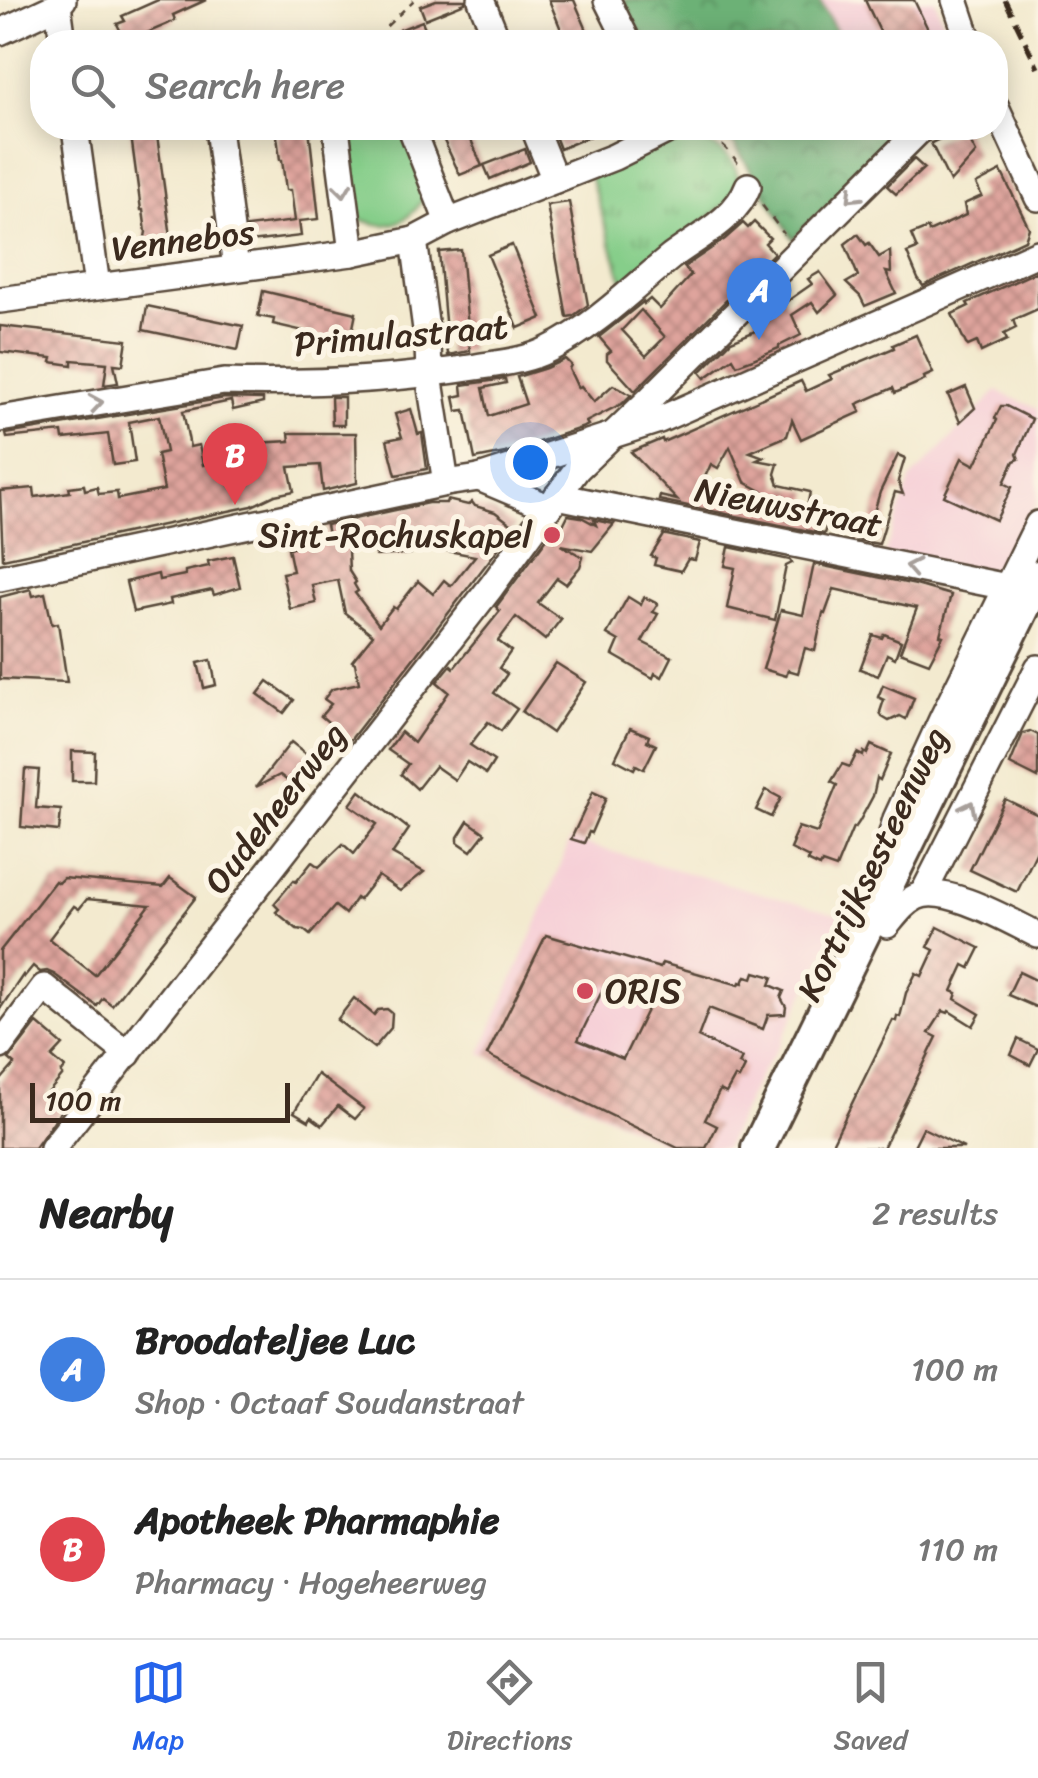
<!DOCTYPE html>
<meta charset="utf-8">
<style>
:root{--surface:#fff;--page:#f2f2f2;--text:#222;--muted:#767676;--line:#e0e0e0;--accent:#2563eb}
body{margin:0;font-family:Sriracha,sans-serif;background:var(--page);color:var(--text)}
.scale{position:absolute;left:30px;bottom:25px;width:260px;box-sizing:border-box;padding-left:10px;border:5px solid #3b2a1e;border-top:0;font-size:28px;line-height:35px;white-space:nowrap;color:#3b2a1e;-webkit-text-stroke:8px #fcf5e5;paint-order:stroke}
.you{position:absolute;left:530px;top:462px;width:35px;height:35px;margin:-25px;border:8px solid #fff;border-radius:50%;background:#1a73e8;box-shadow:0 0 0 15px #1a73e833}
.badge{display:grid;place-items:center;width:65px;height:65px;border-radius:50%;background:var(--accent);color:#fff;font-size:32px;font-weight:700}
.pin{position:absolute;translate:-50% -82px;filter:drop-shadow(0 2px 5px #0008)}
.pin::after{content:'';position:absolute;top:52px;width:35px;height:30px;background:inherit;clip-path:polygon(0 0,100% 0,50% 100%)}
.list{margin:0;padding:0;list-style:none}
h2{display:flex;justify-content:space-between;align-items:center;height:130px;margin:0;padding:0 40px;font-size:42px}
h2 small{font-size:32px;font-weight:400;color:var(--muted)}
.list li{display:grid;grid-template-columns:65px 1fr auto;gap:30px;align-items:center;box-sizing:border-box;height:180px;padding:0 40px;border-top:2px solid var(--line)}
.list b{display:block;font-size:38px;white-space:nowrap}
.list p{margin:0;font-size:32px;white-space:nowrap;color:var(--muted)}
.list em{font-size:32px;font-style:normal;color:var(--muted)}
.icon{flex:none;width:55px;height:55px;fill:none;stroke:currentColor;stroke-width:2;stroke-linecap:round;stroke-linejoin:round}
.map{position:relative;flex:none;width:1038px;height:1148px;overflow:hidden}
.search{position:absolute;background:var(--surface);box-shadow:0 5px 25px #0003;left:30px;right:30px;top:30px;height:110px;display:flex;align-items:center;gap:25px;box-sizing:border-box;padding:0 35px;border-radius:40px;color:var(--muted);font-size:38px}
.sheet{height:490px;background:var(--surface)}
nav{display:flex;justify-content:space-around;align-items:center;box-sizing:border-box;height:140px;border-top:2px solid var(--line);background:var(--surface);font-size:28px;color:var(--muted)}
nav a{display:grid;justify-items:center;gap:5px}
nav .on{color:var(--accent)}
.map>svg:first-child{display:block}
.built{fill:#f6cfd7}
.green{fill:#86ce8a;stroke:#607c54;stroke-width:2.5}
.forest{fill:url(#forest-crowns);stroke:#546e4a;stroke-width:2.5}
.park{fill:url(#park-tufts);stroke:#607c54;stroke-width:2.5}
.building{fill:url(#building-cross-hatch);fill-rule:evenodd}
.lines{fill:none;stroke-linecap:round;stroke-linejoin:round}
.minor-casing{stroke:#574739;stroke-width:30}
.major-casing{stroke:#574739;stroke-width:38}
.path{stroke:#574739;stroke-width:2.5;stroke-dasharray:8 8;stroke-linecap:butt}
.minor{stroke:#fff;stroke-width:25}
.major{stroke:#fff;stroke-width:32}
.rail{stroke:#3b2a1e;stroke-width:5;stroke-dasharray:15 8;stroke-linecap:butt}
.oneway{stroke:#a79f9a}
.poi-dot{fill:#d1495b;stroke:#fcf5e5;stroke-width:4}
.labels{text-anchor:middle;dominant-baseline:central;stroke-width:10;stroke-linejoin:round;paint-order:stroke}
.street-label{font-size:35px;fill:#3b2a1e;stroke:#fcf5e5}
.poi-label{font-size:35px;fill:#3b2a1e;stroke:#fcf5e5;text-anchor:end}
</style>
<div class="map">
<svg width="1038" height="1148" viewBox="0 0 1038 1148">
<defs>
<pattern id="forest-crowns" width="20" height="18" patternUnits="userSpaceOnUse" patternTransform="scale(2.5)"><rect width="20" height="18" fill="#6cb176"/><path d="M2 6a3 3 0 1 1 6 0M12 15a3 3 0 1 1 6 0" fill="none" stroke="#5a9060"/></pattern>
<pattern id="park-tufts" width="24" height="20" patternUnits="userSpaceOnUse" patternTransform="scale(2.5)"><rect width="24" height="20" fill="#86ce8a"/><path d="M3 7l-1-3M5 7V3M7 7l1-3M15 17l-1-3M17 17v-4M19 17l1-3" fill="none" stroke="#6fa770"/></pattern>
<pattern id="building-cross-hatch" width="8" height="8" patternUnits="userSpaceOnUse" patternTransform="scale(2.5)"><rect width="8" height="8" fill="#dfa49d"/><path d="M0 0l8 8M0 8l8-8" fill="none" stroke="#b6867f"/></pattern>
</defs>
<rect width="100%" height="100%" fill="#fcf5e5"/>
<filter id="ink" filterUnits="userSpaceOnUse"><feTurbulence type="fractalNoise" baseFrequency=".01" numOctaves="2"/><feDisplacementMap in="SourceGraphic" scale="20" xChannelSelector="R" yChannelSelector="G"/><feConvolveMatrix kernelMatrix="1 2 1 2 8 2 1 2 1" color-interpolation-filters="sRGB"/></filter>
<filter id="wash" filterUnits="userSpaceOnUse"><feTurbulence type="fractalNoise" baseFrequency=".0048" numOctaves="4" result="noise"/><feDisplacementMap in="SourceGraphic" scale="40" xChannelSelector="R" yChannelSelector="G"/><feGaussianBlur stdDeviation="2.25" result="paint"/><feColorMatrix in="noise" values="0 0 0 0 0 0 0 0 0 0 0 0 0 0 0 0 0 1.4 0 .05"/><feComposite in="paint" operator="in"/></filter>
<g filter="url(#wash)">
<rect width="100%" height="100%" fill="#f3eacf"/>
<g class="built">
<path d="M819 0H935L951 42H842Z"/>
<path d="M997 391 1038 409V501L1007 562 980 573 884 555 911 479Z"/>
<path d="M570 840 843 916 779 1046 760 1074 725 1148H672L481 1053 541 914Z"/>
</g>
<path class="green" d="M342 128H403C410 145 421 163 424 181 429 203 406 224 385 225 377 225 368 221 360 220Z"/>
<g class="forest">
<path d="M623 0H819L842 42H644Z"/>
<path d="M712 128H888L896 142 793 239 735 145Z"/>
</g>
<path class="park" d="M686 134C716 146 743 156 738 194L624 286 590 176Z"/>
<g id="blocks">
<g class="building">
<path d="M158 0H206L173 15 175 20 168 24 126 42 117 24 125 21 122 16Z"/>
<path d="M436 0H465V3L425 19 420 6Z"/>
<path d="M549 0H574L592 42H566Z"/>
<path d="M865 0H914L934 42H885Z"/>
<path d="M422 21 431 42H404L399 30Z"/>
<path d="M130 128H156L171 237 213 232V216L217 247 169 253 167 239 144 242 146 232 143 210H141Z"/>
<path d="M276 128H309L319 219 299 221 301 236 249 242 247 227 295 221 291 190H286L282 160H280Z"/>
<path d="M438 128H466L482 166 460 175Z"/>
<path d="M576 128H609L560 149 555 136Z"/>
<path d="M963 128 976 153 950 182 931 143Z"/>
<path d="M525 149 530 162 490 179 484 165Z"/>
<path d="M914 159 924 168 896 194 887 186Z"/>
<path d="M1001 171 1029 228 1025 240 923 286 918 279 907 253 917 249 911 235 928 228 929 232 966 215 964 204 982 196 976 184Z"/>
<path d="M569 202 588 305 573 316 567 317 547 205Z"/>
<path d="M754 222 770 238 765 243 774 253 635 391 607 360V354L611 351 599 337 643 302 644 304 650 299 660 309 691 275 684 267 725 239 743 223 748 228ZM641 310 665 337 646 356 622 330Z"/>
<path d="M858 234 866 245 869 243 879 257 890 251 891 273 886 272 896 293 865 306 860 296 846 283 858 276 845 244Z"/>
<path d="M512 245 542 318 518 328 488 255Z"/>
<path d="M461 250 470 351 448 355 439 252Z"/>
<path d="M1038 271V309L1013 320 1016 328 1004 334 1007 340 981 352 977 342 968 346 966 344 952 314 969 306 967 303Z"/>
<path d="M820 272 837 295 819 312 812 302 792 315 801 335 779 346V348L753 359 737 365 733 358 705 378 700 372 731 341 758 330 753 319 782 291 786 302 812 284 808 279Z"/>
<path d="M263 291 356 313 350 342 303 333 304 331 273 324 274 319 258 316Z"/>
<path d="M147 306 243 326 238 350 143 330Z"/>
<path d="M0 326 127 340 123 365 114 364 118 383 104 385 107 363 72 360V365L51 362 52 358 0 352Z"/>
<path d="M916 335 933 373 924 377 925 380 895 393 893 388 857 404 861 412 801 439 792 420 787 436 750 452 764 457 757 460 778 464 775 474 779 485 810 492 805 518 827 523 824 534 659 500 660 496 677 500 631 452 662 439 663 442 801 381 806 391 832 379 829 375 894 348 893 345ZM730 447 745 482 798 511 698 492 711 464 718 468Z"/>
<path d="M565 359 571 365 569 369 578 388 581 386 594 402 613 385 631 395 623 403 586 422 588 425 584 427 505 453 475 459 465 410 457 411 454 397 463 395 462 385 505 379 506 383 483 388 489 416 526 404 517 377 546 368Z"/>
<path d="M966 387 975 408 960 422 948 395Z"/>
<path d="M331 397H344V425H332Z"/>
<path d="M225 398 263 399V403L233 410 231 401 183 411 190 447 199 445 203 465 256 454 255 443 290 441 289 433H356L357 483 323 491 320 465 289 467 294 491 275 495 252 506 3 559 0 491 34 488 35 497 70 492 69 487 84 485 85 490 97 487 99 494 117 492 118 499 164 490 157 454 166 452 159 416 129 422 135 462 113 465 108 434 63 439 62 432 7 438 6 434Z"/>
<path d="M1001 406H1006L1032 419 1017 454 1019 459 1014 461 1004 483 1012 487 996 520 944 496 962 458 975 465 997 420 995 418Z"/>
<path d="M411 409 418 434 422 433 427 469 396 475 387 440 402 437 395 414Z"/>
<path d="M898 455 905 458 898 481 903 494 895 492 879 544 856 540 859 526 869 529 880 492Z"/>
<path d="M447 500 468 505 472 502 475 506 495 512 515 527 348 743 336 734 339 731 321 716 331 704 324 699 332 689 359 683 355 663 352 661 373 635 345 613 338 580 312 585 316 603 290 609 282 573 293 571 288 548 293 547 291 538 304 542 306 539 328 535 326 525 428 503H446ZM391 540 427 547 444 545 443 550 475 556 451 586 444 580 433 594 418 581 396 609 393 607 379 625 355 593 358 591 354 584 356 582 349 571 348 550 374 545 376 556 409 554Z"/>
<path d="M568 515 581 517 596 525 594 520 614 524 592 551 561 545 583 557 580 567 566 584 557 578 538 603 561 619 545 640 516 617 498 641 511 651 499 668 507 674 494 693 517 709 501 731 488 722 470 745 494 761 486 774 467 762 455 780 435 766 417 789 401 774 408 764 388 750 401 732 414 743 449 692 437 682 451 665 454 668 500 611 496 607 548 537 555 541Z"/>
<path d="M662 534 700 542 695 560 688 559 681 571 654 565 656 558 651 556 664 535Z"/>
<path d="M729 547 790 560 792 563 786 566 775 620 727 608 735 568 725 566Z"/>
<path d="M233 556 240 587 214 595 212 590 170 599 171 604 133 612 126 582 158 574 159 580 185 575V571L209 566 208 561Z"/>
<path d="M814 564 916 585 951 595 940 635 943 636 929 663 900 652 917 608 834 589 825 614 823 613 815 651 805 648 798 673 788 670 786 676 763 669 781 610 803 615Z"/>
<path d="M31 589 33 596 45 593 52 624 58 623 67 682 0 679V597Z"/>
<path d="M628 597 641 605 644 597 658 604 653 612 658 614 642 642 672 657 662 677 655 673 653 678 613 655 619 641 607 634Z"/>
<path d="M884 634 901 641 895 658 887 654 878 676 860 669 873 635 882 638Z"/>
<path d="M211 660 216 685 204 688 198 663Z"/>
<path d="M556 663 586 682 552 733 522 712Z"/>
<path d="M268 681 294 700 284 713 258 694Z"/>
<path d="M883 685 914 698 906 719 900 716 889 721 882 717 880 712 884 700 878 697Z"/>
<path d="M630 728 649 736 647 741 656 745 644 769 636 765 634 769 615 759Z"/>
<path d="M1030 731 1038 735V778L1010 764 1023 733Z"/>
<path d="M291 742 314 760 293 785 280 775 256 787Z"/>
<path d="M871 745 891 754 880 780 877 778 873 796 859 822 855 828 853 827 836 868 822 863 820 867 807 861 809 858 791 849 794 842 792 841 798 827 817 833 837 785 831 782 842 764 850 767 857 753 863 756 864 752 867 754Z"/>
<path d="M72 751 95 752 94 781H72Z"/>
<path d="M25 769 39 770 36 808 61 810 59 831 21 827Z"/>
<path d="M766 790 781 798 771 817 756 810Z"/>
<path d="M360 791 409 829 392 854 424 872 400 891 378 876 359 900 356 898 345 914 335 906 310 935 304 930 297 929 276 912 279 909 274 904 294 880 296 882 312 862 319 867 343 844 354 854 377 824 350 805Z"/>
<path d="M593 792 606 798 591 833 589 832 584 843 571 839Z"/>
<path d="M1005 799 1038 815V849L1017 892 970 870Z"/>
<path d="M468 821 485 833 471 851 458 842V837Z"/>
<path d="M63 878 163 887 170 878 196 897 112 1005 103 998 97 1006 54 974 47 971 40 972 33 966 24 977 23 975 0 1009V951L55 881 58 883ZM87 899 150 905 95 975 49 939 74 906 79 909Z"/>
<path d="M938 927 980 948 970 968 964 965 952 991 957 993 955 999 980 1014 973 1026 949 1011 948 1013 943 1011 929 1033 937 1037 883 1148H830L893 1020 896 1021 897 1016 900 1017 906 993 916 973 922 976 934 950 928 947Z"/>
<path d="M546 935 660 968 662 963 739 985 740 982 743 983 746 976 753 978 755 972 773 977 770 985 784 991 781 998 786 1007 785 1014 768 1015 763 1029 709 1008 698 1037 742 1058 739 1064 745 1067 739 1079 735 1077 726 1093 720 1090 705 1120 717 1126 706 1148H678L487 1055ZM606 983 650 1004 623 1059 578 1040Z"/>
<path d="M1019 972 1038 981V1008L1008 995Z"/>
<path d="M354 998 374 1015 378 1010 387 1009 392 1013 391 1028 374 1048 337 1020Z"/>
<path d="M37 1023 63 1045 52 1057 65 1068 61 1073 63 1075 47 1094 63 1108 35 1148H0V1081L15 1064 9 1059Z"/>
<path d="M1018 1039 1038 1049 1030 1065 1011 1055Z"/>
<path d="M317 1074 364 1109 355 1119 338 1106 322 1125 311 1117 309 1121 294 1112Z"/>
<path d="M923 1128 964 1148H913Z"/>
</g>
</g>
</g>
<g filter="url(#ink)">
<use href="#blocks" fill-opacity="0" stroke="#574739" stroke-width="2.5"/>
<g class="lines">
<g class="minor-casing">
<g id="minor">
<path d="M481 0 498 42"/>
<path d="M607 0 628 42"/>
<path d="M955 0 969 42"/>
<path d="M58 5 63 42"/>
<path d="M0 32 58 5 63 0"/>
<path d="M996 107 1038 198"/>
<path d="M75 128 97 286"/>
<path d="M218 128 236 268"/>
<path d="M336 128 352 253"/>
<path d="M411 128 448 222"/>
<path d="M534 128 555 180"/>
<path d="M414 240 428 344 429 375 446 483"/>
<path d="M0 300 352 253 414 240 448 222 614 157 672 128"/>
<path d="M0 419 224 382C306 384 394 380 476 367 501 363 526 361 549 349 593 328 633 288 671 257 699 236 736 219 748 186"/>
<path d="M479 478 548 507"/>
<path d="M557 496 1007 587"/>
<path d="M0 578 446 483 479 478 659 420 1038 253"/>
<path d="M882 874 881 872 896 819 943 717 1038 524"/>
<path d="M923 894 1038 668"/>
<path d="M887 925C896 914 904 903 916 897 945 883 1011 922 1038 935"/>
<path d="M0 1046 44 987 128 1054"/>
<path d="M53 1148 491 587 577 469 650 399 922 128"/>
</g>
</g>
<g class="major-casing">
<path id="major" d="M758 1148 1038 577"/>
</g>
<g class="path">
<path d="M384 42 386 27 414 0"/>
<path d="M695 128C715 138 730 149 741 168"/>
<path d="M762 205 784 234"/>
</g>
<use href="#minor" class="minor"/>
<use href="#major" class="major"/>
<path class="rail" d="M1005 0 1038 68"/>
</g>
<defs><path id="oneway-chevron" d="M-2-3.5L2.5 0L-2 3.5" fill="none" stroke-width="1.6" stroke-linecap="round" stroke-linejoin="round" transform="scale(2.5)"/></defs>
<g class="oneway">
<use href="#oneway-chevron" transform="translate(343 190) rotate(83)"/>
<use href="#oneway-chevron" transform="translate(853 196) rotate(135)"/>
<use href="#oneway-chevron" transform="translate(96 403) rotate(-9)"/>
<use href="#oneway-chevron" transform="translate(912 567) rotate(-169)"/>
<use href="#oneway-chevron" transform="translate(969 808) rotate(-63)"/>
</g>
</g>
<g class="poi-dot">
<circle cx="552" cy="535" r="10"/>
<circle cx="585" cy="991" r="10"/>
</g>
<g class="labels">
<g class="street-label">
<text transform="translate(183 240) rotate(-7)">Vennebos</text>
<text transform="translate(401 335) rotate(-5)">Primulastraat</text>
<text transform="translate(789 507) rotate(11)">Nieuwstraat</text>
<text transform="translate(275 808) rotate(-52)">Oudeheerweg</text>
<text transform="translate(872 864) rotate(-64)">Kortrijksesteenweg</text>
</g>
<g class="poi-label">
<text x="532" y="535">Sint-Rochuskapel</text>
<text x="605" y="991" text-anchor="start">ORIS</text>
</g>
</g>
</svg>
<div class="scale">100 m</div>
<div class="you"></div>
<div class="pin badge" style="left:759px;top:340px;background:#3f7fe0">A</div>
<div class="pin badge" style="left:235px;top:505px;background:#e0444e">B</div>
<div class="search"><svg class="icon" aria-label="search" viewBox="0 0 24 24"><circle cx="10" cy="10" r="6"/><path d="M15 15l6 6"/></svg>Search here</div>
</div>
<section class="sheet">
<h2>Nearby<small>2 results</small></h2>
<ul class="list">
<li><span class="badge" style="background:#3f7fe0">A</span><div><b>Broodateljee Luc</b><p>Shop · Octaaf Soudanstraat</p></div><em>100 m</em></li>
<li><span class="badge" style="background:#e0444e">B</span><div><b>Apotheek Pharmaphie</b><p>Pharmacy · Hogeheerweg</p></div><em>110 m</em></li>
</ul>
</section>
<nav>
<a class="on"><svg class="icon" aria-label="map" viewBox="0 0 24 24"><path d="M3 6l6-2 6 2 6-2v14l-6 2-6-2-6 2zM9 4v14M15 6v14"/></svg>Map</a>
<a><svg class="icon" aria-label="directions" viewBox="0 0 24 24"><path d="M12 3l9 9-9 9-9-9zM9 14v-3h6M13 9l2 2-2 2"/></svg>Directions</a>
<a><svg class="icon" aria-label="saved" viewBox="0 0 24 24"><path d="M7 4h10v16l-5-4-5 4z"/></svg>Saved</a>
</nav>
